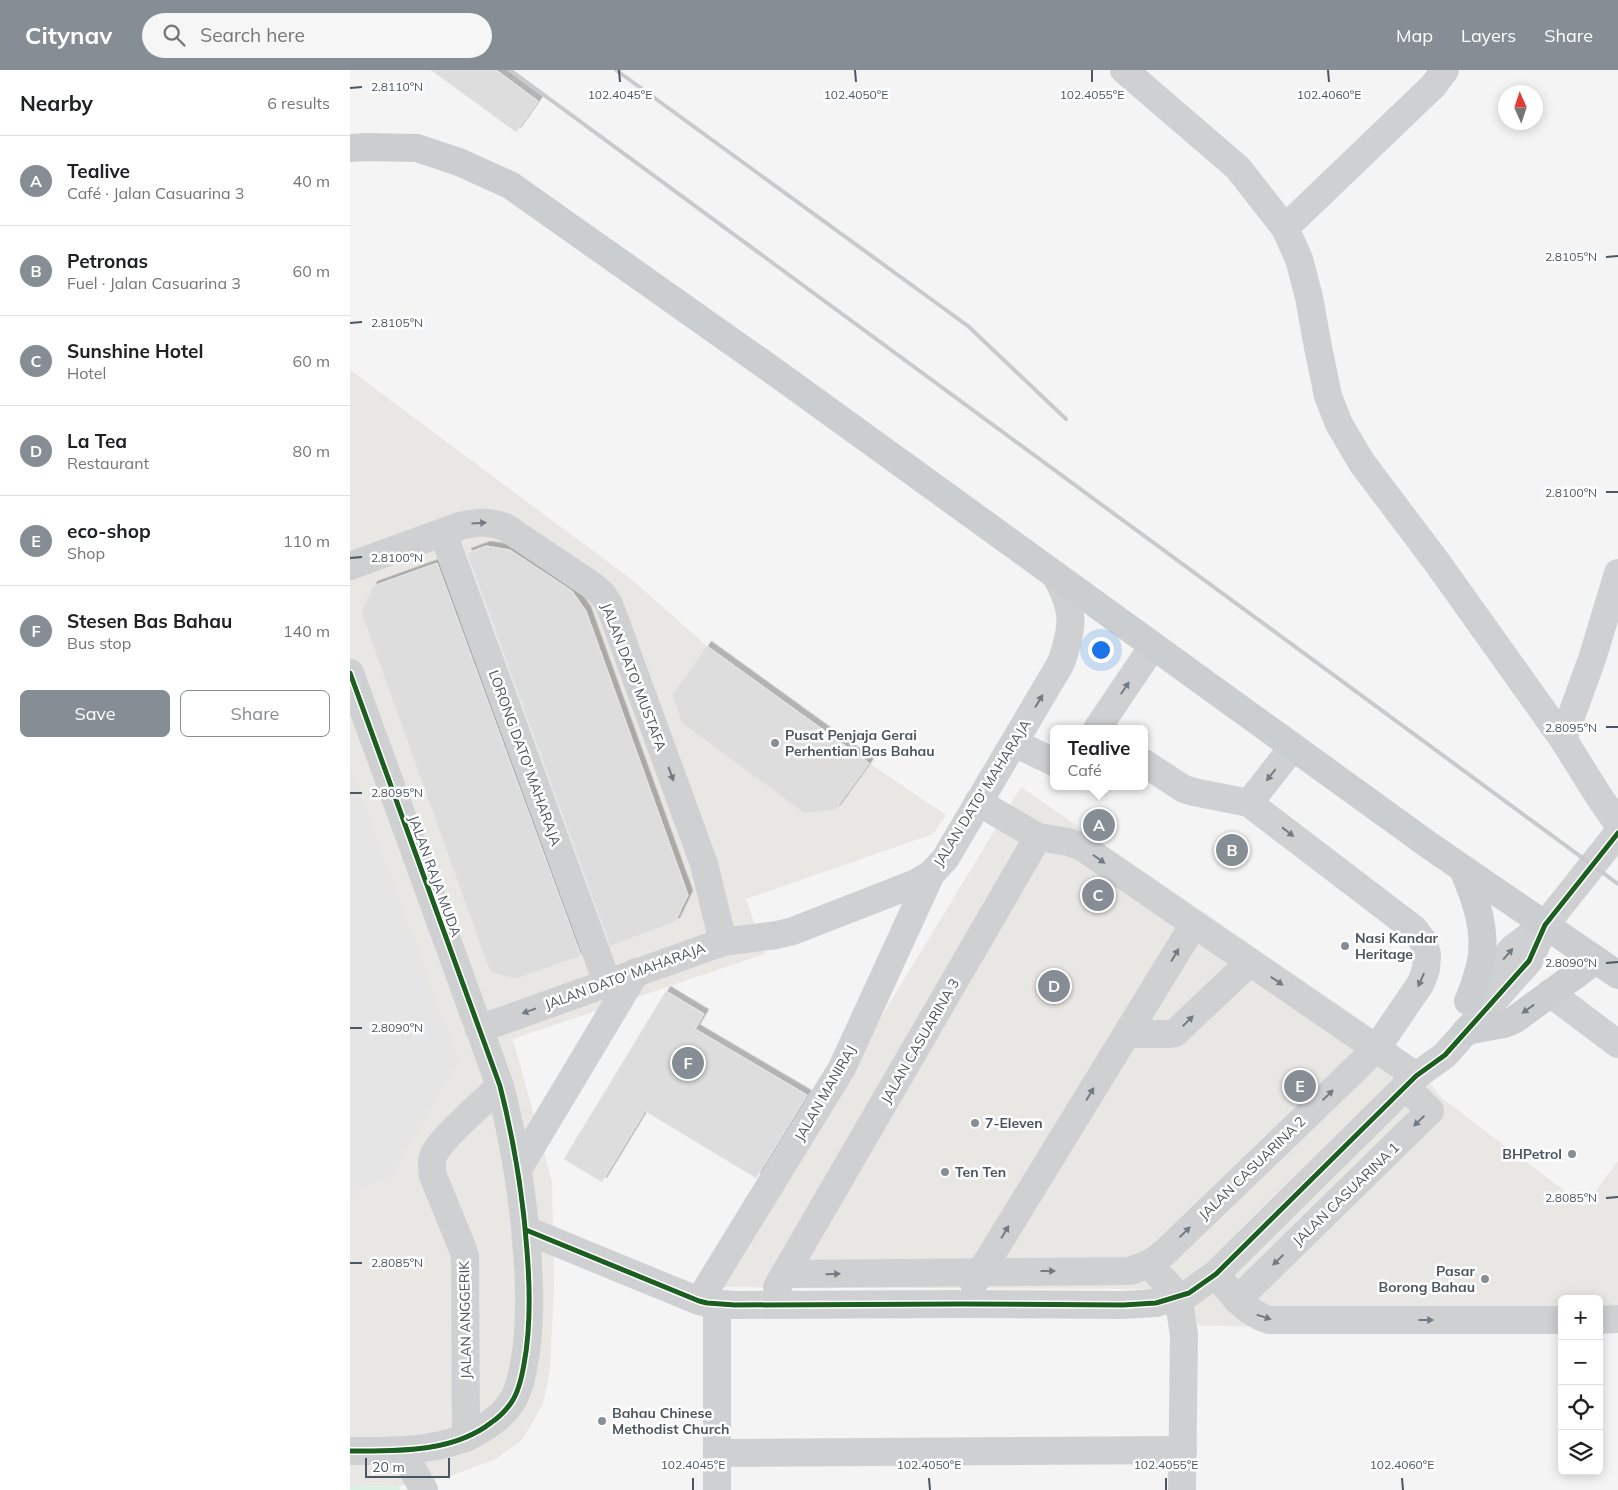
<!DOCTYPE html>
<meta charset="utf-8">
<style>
:root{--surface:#fff;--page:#f6f6f6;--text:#202124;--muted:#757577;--line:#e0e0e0;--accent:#868d94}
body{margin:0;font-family:Mulish,sans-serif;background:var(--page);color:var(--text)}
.controls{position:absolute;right:15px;bottom:15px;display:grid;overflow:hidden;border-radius:8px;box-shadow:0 2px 12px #0003}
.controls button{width:45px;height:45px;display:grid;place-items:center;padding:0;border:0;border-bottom:1px solid var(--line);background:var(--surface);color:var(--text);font:25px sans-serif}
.compass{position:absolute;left:1148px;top:15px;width:45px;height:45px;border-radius:50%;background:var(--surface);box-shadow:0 2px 12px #0003;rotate:357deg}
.scale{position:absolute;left:15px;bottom:12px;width:85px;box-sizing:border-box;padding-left:5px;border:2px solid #4a5661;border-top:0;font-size:14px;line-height:18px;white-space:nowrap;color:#4a5661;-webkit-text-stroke:4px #fff;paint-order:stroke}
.you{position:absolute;left:750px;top:579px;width:18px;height:18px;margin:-12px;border:4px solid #fff;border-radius:50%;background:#1a73e8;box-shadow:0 0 0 8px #1a73e833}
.badge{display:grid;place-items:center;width:32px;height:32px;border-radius:50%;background:var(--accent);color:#fff;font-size:16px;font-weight:700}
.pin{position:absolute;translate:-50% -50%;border:2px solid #fff;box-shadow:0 1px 5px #0006}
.popup{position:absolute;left:700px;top:655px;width:98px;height:65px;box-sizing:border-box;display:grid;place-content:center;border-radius:8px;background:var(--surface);filter:drop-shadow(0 1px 4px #0005);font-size:16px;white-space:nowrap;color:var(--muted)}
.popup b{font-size:19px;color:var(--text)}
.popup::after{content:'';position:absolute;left:50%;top:100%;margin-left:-10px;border:10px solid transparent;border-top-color:var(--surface)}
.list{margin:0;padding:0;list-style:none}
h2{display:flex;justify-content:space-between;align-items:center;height:65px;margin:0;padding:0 20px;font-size:21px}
h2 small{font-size:16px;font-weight:400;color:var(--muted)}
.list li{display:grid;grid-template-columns:32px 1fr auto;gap:15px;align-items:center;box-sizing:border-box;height:90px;padding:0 20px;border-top:1px solid var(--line)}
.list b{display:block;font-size:19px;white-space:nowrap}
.list p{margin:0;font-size:16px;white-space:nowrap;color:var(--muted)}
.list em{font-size:16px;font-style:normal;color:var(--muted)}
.actions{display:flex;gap:10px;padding:15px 20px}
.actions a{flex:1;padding:11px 0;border:1px solid var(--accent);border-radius:8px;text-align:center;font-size:18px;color:var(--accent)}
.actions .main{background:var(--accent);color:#fff}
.icon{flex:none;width:28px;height:28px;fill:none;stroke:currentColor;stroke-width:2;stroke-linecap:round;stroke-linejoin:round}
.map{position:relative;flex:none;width:1268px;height:1420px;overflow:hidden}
header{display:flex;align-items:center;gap:30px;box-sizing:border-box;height:70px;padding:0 25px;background:var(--accent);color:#fff}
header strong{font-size:24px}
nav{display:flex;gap:28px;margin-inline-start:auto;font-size:18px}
.search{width:350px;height:45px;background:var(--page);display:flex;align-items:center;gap:12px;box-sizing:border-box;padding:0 18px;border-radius:28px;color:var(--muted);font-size:19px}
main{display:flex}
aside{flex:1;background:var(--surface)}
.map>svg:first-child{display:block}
.commercial{fill:#e8e7e3}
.education{fill:#e6e5e6}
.green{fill:#d9f2e3}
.building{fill:#ddddde;stroke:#e5e6e7;filter:url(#shadow)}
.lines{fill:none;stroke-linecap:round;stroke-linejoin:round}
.minor{stroke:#ced0d2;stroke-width:28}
.major{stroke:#caced1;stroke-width:28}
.rail{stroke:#c9cacc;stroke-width:4}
.cycleway-casing{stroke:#fff;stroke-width:8}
.cycleway{stroke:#1b5e20;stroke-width:5}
.oneway{fill:#727b83}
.oneway2{fill:#707a83}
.ticks{fill:none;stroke:#4a5661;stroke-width:2}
.poi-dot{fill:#868d94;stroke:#fff;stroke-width:2}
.labels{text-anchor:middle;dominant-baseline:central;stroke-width:5;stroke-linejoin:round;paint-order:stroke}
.street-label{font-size:14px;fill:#4a5661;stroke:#fff}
.poi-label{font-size:14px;font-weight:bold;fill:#4a5661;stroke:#fff;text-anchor:start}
.ticks-label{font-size:12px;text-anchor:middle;fill:#4a5661;stroke:#fff;stroke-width:5;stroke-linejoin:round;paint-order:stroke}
</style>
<header>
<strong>Citynav</strong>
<div class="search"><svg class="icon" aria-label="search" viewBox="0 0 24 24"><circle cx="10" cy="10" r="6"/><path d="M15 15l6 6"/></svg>Search here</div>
<nav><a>Map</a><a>Layers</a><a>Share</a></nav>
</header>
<main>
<aside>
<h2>Nearby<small>6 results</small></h2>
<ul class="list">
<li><span class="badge">A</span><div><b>Tealive</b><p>Café · Jalan Casuarina 3</p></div><em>40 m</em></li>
<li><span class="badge">B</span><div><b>Petronas</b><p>Fuel · Jalan Casuarina 3</p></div><em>60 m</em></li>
<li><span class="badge">C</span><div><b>Sunshine Hotel</b><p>Hotel</p></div><em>60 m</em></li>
<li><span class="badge">D</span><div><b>La Tea</b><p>Restaurant</p></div><em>80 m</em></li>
<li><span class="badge">E</span><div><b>eco-shop</b><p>Shop</p></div><em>110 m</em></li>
<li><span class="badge">F</span><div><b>Stesen Bas Bahau</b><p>Bus stop</p></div><em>140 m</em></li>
</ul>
<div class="actions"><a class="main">Save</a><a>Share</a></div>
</aside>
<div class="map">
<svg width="1268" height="1420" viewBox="0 0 1268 1420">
<defs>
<filter id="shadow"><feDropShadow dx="4.5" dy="-4.5" stdDeviation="0" flood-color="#0004"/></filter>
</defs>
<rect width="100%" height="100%" fill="#f4f4f4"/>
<g class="commercial">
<path d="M0 300 281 509 357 576 519 693 596 745 583 764 396 829 415 884 163 969 202 1112 204 1215 200 1299 193 1334 172 1370 146 1389 98 1407 48 1416 0 1417Z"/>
<path d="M671 717 1047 975 1092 1028 1234 1136 1268 1091V1259L1249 1258V1229H1212V1258L850 1256 798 1219 367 1217Z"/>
</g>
<path class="education" d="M0 696 108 991 39 1108 9 1118 0 1130Z"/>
<path class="green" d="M48 1416 51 1420H0V1417Z"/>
<g class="building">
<path d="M81 0H146L188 31 166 62Z"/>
<path d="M136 476 160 480 222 521 236 541 338 825 325 852 260 876 117 483Z"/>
<path d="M87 493 231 886 166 909 140 902 11 542 23 516Z"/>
<path d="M357 576 519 693 485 740 454 743 332 653 322 625Z"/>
<path d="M316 921 354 944 345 959 457 1025 406 1108 295 1041 252 1112 214 1089Z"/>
</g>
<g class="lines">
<g class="minor">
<path d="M774 0 888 98 935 158 949 189 959 227 967 272 978 326 989 354 1012 393 1086 491 1213 669 1248 725 1268 754"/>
<path d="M935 158 1083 16 1095 0"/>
<path d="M93 463 257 912"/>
<path d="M0 496 110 456C126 452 139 451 155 457L243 516 253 525 259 534 354 794 373 872"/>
<path d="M0 603 150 1016C164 1071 173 1124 177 1181 180 1218 181 1257 174 1294 172 1306 168 1323 161 1333 156 1340 148 1348 142 1352 103 1383 47 1381 0 1381"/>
<path d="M747 659 803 576"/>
<path d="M1213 669 1243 586 1268 503"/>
<path d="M664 673 704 692"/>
<path d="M899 733 943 677"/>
<path d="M688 767 719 772 732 777 1066 1006"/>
<path d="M1200 923 1268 974"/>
<path d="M1118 931 1163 878 1193 856"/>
<path d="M129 959 373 872 427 865 443 861 566 813 581 804 595 789 711 593C724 556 725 539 705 505"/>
<path d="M777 964H819L825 963 900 892"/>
<path d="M168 1099 286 902"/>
<path d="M176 1160 349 1231 357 1233 385 1235 612 1234 773 1235 806 1233 839 1223 866 1204 1066 1006 1095 985 1179 891 1195 855 1268 763"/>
<path d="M799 1194 828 1226 834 1265 832 1420"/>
<path d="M434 1204 780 1201 799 1194 814 1183 1026 979 1071 913 1076 899 1077 884 1073 871 1064 859 899 733 844 722 834 719 794 693"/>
<path d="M866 1204C882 1224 894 1242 919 1250H1212"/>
<path d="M624 1213 844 854"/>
<path d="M427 1217 688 767 628 732"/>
<path d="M887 1230 1080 1041 1056 1017"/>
<path d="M349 1231 492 998 581 804"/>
<path d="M367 1234V1420"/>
<path d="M1249 1250 1268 1249"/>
<path d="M116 1368 115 1187 112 1177 83 1106C82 1100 81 1093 83 1087 88 1070 135 1031 150 1016"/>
<path d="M52 1381 74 1420"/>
<path d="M367 1383 833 1380"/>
</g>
<g class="major">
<path d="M0 78 16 77 67 78 109 92 160 115 429 305 1080 776 1268 905"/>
<path d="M1113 799C1126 830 1138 862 1130 896 1127 908 1123 919 1119 930"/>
<path d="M1116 961 1154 954 1164 950 1246 890"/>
</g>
<g class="rail">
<path d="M160 0 1268 814"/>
<path d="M266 0 618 256 716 349"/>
</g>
<g class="cycleway-casing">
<g id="cycleway">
<path d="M0 603 150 1016C164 1071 173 1124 177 1181 180 1218 181 1257 174 1294 172 1306 168 1323 161 1333 156 1340 148 1348 142 1352 103 1383 47 1381 0 1381"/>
<path d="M176 1160 349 1231 357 1233 385 1235 612 1234 773 1235 806 1233 839 1223 866 1204 1066 1006 1095 985 1179 891 1195 855 1268 763"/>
</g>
</g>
<use href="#cycleway" class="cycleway"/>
</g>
<defs><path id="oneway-solid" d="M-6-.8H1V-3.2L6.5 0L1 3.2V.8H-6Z" transform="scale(1.25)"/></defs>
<g class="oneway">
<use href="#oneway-solid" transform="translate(129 453) rotate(-3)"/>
<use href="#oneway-solid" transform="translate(775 618) rotate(-56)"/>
<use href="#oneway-solid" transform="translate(689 631) rotate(-59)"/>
<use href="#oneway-solid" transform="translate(321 704) rotate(70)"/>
<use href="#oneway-solid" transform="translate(921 705) rotate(128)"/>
<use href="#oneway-solid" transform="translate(938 762) rotate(38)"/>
<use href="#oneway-solid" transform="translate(749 789) rotate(35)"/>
<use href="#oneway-solid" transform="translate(1158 884) rotate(-49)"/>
<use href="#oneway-solid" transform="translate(825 885) rotate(-59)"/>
<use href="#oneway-solid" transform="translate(1071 910) rotate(114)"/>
<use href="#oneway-solid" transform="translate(927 911) rotate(34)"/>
<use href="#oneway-solid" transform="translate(179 941) rotate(160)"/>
<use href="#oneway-solid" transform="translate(838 951) rotate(-44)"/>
<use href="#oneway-solid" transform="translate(740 1024) rotate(-59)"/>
<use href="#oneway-solid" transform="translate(978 1025) rotate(-44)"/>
<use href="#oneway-solid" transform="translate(1069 1051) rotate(136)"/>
<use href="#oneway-solid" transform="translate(655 1162) rotate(-59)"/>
<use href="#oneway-solid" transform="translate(835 1162) rotate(-44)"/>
<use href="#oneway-solid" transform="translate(928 1190) rotate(136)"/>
<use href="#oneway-solid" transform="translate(698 1201)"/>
<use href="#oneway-solid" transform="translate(483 1204) rotate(-1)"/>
<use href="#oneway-solid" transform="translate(914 1247) rotate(17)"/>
<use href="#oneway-solid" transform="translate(1076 1250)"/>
</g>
<use class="oneway2" href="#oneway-solid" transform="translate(1178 939) rotate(144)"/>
<path class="ticks" d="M269 0 270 12M505 0 506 12M742 0V12M978 0 979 12M0 18 12 17M1256 187 1268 186M0 253 12 252M1256 422H1268M0 488 12 487M1256 657H1268M0 723H12M1256 893 1268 892M0 958H12M1256 1128 1268 1127M0 1193H12M343 1408V1420M579 1408 580 1420M816 1408V1420M1052 1408 1053 1420"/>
<g class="poi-dot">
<circle cx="425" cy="673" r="5"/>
<circle cx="995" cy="876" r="5"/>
<circle cx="625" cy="1053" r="5"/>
<circle cx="1222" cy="1084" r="5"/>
<circle cx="595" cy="1102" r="5"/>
<circle cx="1135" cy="1209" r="5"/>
<circle cx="252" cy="1351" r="5"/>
</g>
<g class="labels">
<g class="street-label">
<text transform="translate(284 607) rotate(69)">JALAN DATO' MUSTAFA</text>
<text transform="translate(175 688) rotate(70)">LORONG DATO' MAHARAJA</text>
<text transform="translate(632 723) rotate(-58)">JALAN DATO' MAHARAJA</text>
<text transform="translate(85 806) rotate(70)">JALAN RAJA MUDA</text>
<text transform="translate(275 906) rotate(-20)">JALAN DATO' MAHARAJA</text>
<text transform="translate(570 971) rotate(-60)">JALAN CASUARINA 3</text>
<text transform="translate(475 1023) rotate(-60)">JALAN MANIRAJ</text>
<text transform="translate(902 1098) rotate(-44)">JALAN CASUARINA 2</text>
<text transform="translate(996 1124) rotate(-44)">JALAN CASUARINA 1</text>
<text transform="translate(115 1250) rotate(-91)">JALAN ANGGERIK</text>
</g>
<g class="poi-label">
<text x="435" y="665">Pusat Penjaja Gerai<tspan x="435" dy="16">Perhentian Bas Bahau</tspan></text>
<text x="1005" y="868">Nasi Kandar<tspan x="1005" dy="16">Heritage</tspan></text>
<text x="635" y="1053">7-Eleven</text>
<text x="1212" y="1084" text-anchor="end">BHPetrol</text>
<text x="605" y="1102">Ten Ten</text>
<text x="1125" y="1201" text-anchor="end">Pasar<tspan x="1125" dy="16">Borong Bahau</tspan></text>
<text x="262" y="1343">Bahau Chinese<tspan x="262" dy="16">Methodist Church</tspan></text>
</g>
</g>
<g class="ticks-label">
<text x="47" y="21">2.8110°N</text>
<text x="270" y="29">102.4045°E</text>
<text x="506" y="29">102.4050°E</text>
<text x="742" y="29">102.4055°E</text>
<text x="979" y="29">102.4060°E</text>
<text x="1221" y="191">2.8105°N</text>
<text x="47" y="257">2.8105°N</text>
<text x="1221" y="427">2.8100°N</text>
<text x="47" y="492">2.8100°N</text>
<text x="1221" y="662">2.8095°N</text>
<text x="47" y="727">2.8095°N</text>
<text x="1221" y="897">2.8090°N</text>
<text x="47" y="962">2.8090°N</text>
<text x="1221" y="1132">2.8085°N</text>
<text x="47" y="1197">2.8085°N</text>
<text x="343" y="1399">102.4045°E</text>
<text x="579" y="1399">102.4050°E</text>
<text x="816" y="1399">102.4055°E</text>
<text x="1052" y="1399">102.4060°E</text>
</g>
</svg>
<div class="controls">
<button>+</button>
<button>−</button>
<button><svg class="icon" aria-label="locate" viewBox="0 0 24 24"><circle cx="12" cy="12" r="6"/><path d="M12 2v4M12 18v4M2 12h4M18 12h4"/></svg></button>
<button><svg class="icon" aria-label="layers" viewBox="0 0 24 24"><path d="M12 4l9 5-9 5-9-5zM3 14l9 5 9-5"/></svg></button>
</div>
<svg class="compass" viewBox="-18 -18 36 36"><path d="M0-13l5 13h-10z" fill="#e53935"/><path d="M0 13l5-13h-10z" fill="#757577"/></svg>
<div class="scale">20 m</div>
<div class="you"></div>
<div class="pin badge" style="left:749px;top:755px">A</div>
<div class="popup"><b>Tealive</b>Café</div>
<div class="pin badge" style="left:882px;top:780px">B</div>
<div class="pin badge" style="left:748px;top:825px">C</div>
<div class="pin badge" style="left:704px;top:916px">D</div>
<div class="pin badge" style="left:950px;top:1016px">E</div>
<div class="pin badge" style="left:338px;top:993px">F</div>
</div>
</main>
